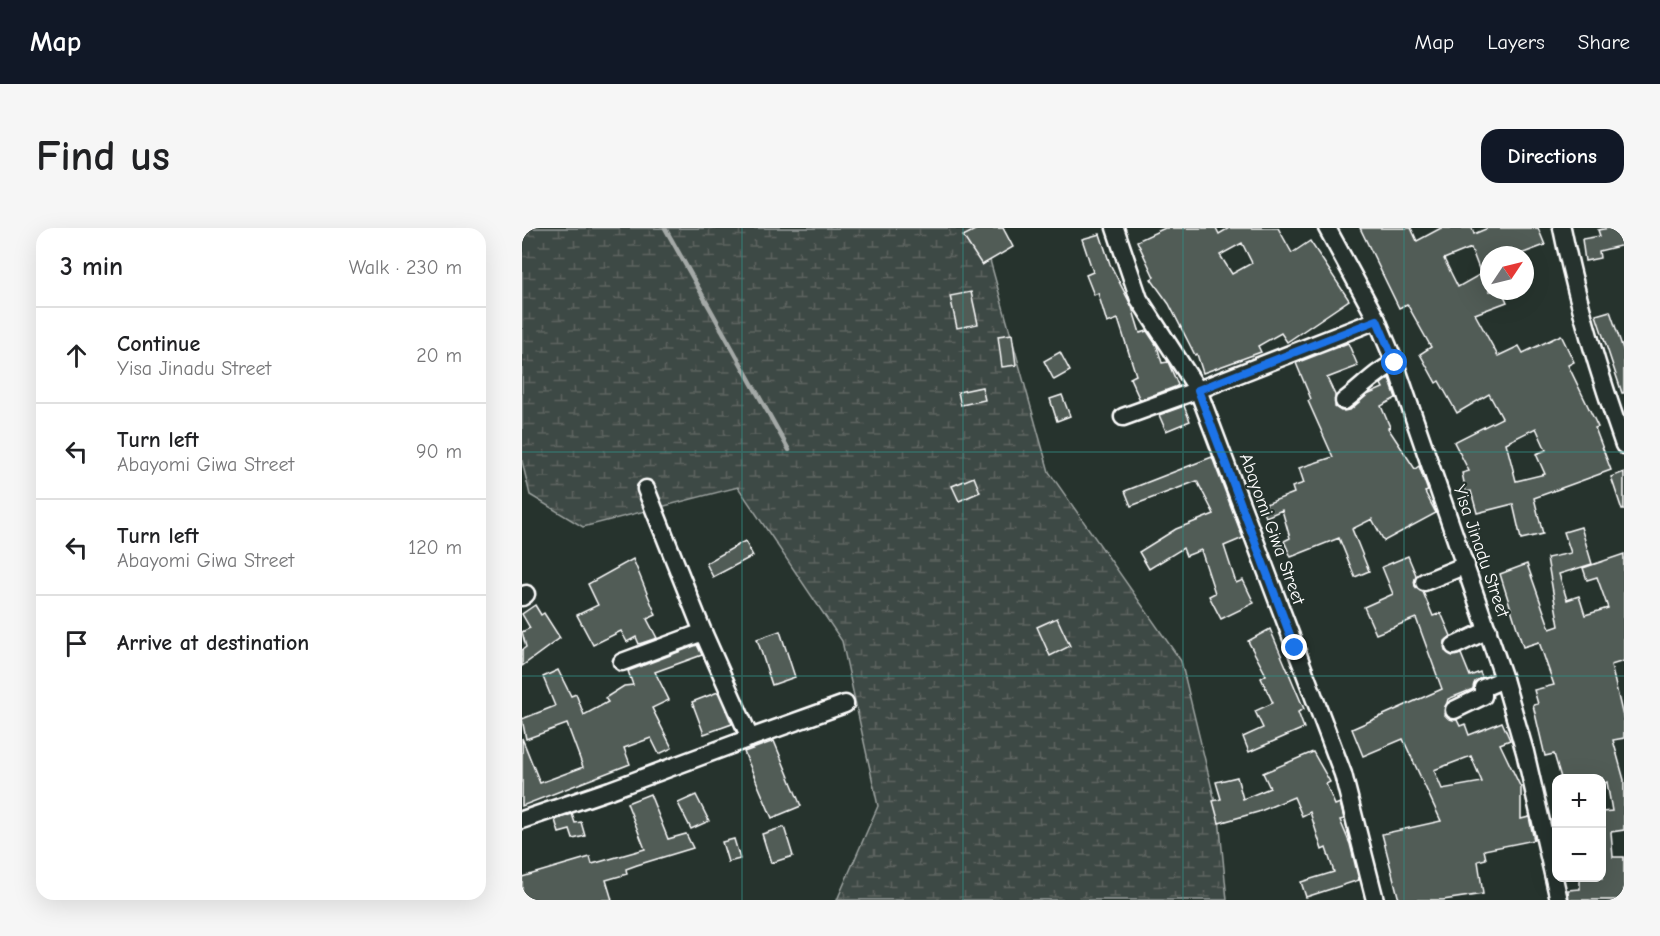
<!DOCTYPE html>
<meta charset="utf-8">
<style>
:root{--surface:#fff;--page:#f6f6f6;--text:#202124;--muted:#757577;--line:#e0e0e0;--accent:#111827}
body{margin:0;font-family:"Comic Neue",sans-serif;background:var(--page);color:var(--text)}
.controls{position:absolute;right:18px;bottom:18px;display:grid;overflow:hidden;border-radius:12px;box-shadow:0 6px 24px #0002}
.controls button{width:54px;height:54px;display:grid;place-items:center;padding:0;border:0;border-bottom:2px solid var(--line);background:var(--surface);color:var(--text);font:30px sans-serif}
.compass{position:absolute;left:958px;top:18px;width:54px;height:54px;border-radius:50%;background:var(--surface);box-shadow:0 6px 24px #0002;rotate:55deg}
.stop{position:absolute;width:18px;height:18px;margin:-14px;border:4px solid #1a73e8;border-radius:50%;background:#fff}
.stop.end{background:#1a73e8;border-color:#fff;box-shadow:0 2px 6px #0008}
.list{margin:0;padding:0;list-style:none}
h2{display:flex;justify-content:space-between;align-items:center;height:78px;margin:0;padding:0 24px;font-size:26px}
h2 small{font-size:20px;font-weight:400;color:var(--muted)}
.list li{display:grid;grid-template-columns:39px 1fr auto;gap:18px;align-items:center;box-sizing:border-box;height:96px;padding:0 24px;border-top:2px solid var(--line)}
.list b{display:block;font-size:22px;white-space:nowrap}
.list p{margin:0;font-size:20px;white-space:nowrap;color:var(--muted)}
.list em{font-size:20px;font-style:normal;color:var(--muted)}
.icon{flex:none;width:33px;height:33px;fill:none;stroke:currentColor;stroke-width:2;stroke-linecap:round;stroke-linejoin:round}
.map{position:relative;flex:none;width:1102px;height:672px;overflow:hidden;border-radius:18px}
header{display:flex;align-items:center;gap:36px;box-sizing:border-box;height:84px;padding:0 30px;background:var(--accent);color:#fff}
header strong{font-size:28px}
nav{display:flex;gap:33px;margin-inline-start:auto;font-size:21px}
.intro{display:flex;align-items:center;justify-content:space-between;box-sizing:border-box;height:144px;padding:0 36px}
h1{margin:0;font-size:42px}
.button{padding:15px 27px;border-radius:18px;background:var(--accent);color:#fff;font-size:21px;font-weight:700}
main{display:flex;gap:36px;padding:0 36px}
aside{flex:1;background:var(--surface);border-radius:18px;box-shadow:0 6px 24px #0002}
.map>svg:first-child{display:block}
.wetland{fill:url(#wetland-marsh);stroke:#9ea4a2;stroke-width:1.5}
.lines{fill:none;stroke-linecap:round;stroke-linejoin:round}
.stream{stroke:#a4a9a7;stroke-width:4.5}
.building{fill:#515c57;stroke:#fff;stroke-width:1.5;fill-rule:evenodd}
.minor-casing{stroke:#fff;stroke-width:21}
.minor{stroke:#26332d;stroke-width:16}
.route{stroke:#1a73e8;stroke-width:8}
.grid{fill:none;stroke:#338b84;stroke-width:1.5;stroke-opacity:0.55}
.labels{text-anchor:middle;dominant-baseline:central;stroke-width:4.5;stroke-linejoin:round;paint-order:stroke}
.street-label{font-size:18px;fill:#fff;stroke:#26332d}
</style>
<header>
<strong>Map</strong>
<nav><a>Map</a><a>Layers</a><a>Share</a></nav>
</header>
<div class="intro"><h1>Find us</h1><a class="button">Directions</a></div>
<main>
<aside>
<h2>3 min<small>Walk · 230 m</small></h2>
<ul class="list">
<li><svg class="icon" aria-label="ahead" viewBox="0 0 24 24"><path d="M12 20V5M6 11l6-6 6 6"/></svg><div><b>Continue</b><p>Yisa Jinadu Street</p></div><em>20 m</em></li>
<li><svg class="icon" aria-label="left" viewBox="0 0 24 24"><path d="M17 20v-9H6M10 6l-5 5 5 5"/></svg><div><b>Turn left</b><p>Abayomi Giwa Street</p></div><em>90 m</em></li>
<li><svg class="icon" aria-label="left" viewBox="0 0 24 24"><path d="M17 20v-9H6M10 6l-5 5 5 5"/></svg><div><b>Turn left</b><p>Abayomi Giwa Street</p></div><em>120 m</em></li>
<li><svg class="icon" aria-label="arrive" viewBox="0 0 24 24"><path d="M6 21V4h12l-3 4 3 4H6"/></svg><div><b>Arrive at destination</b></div></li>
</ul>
</aside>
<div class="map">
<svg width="1102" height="672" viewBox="0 0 1102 672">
<defs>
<pattern id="wetland-marsh" width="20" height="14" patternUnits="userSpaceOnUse" patternTransform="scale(1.5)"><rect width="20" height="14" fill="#3e4944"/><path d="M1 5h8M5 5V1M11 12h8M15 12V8" fill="none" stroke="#5b6460"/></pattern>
</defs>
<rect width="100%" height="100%" fill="#26332d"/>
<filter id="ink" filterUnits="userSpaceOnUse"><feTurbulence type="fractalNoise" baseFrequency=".0167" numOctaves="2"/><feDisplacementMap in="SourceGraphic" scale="12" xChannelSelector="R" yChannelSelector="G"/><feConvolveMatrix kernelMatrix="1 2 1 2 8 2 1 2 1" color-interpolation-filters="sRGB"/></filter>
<g filter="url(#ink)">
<path class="wetland" d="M0 0H459L527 244 659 433 697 590 705 672H315L356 578 320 413 216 259 61 299 8 267 0 233Z"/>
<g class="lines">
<path class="stream" d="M143 0 267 222"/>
</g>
<g class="building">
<path d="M457 0H481L491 19 460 37 441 8Z"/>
<path d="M643 0H694L697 6 707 0H756L770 25 788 13 827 72 765 114 759 105 736 118 739 124 681 145 675 126 673 127 647 76 629 51 632 49 615 13ZM720 15 730 35 710 46 698 27Z"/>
<path d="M838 0H889L895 13 919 0H950L952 6 966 0H1016L1023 17 996 27H967V63H980L985 74 953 86 976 128 997 118 1001 125 1039 107 1052 134 1046 137 1076 199 1073 200 1089 242 1012 270 1021 306 999 311 991 276 955 285 949 263 944 264 940 245 947 243 932 214 980 190 967 166 935 185 917 153 914 155 898 126 909 119 885 76 877 80ZM949 20 959 46 936 59 922 31ZM1014 200 1024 222 1014 226 1023 246 994 253 984 215Z"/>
<path d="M1087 0H1102V17L1077 23 1078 30 1063 33 1060 11 1078 8 1076 2Z"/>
<path d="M578 6 588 36 610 79 618 105 625 103 635 118 640 135 646 134 656 157 653 159 618 172 608 150 614 147 596 91 585 95 576 65 572 67 564 47 571 44 560 11Z"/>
<path d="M449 64 456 96 435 100 428 68Z"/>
<path d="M1088 83 1102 124V165H1100L1074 87Z"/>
<path d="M490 106 494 137 480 139 476 108Z"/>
<path d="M826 115 836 138 805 150 813 167V179L819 183 828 182 845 167 861 160 859 156 867 150 874 170 859 178 868 199 866 200 893 241 897 238 906 263 903 264 914 285 862 313 850 291 830 301 847 343 833 349 817 310 769 329 762 313 768 310 760 282 744 289 739 278 772 265 770 259 782 255 777 240 811 229 786 173 789 171 774 135Z"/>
<path d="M538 124 548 143 532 152 522 133Z"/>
<path d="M460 159 463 172 439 177 436 164Z"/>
<path d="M540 167 548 188 535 193 528 171Z"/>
<path d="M662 178 668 193 644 203 637 187Z"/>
<path d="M690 229 721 310 702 318 714 355 721 352 732 375 699 391 687 368 693 365 679 322 664 328 661 320 627 341 617 324 654 301 692 286 675 253 609 278 603 263Z"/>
<path d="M1102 244V282H1100L1089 249Z"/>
<path d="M452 249 458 264 437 273 430 258Z"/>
<path d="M1059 299 1070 336 1037 346 1045 372 1057 368 1063 387 1086 380 1075 349 1065 352 1061 340 1102 326V433L1089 437 1102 493V510L1091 512 1102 552V602L1089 604 1091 629H1102V672H1047L1046 662 1058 661V650H1080V584L1090 583 1085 554 1080 556V550H1039L1032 526 1023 528 1011 477 1016 476 1012 462 1032 457 1017 414 1001 419 978 346 1005 336 1028 401 1037 398 1025 330 1049 325 1042 304Z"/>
<path d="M223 313 231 328 191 349 184 335Z"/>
<path d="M886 328 894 347 893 358 901 364 911 388 919 385 929 408 923 413V423L931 428 939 426 948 448 958 444 960 449 953 454 951 461 926 471 922 486 927 491 935 492 938 498 943 496 947 507 980 494 988 512 978 516 999 560V591L1007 589 1012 612 962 622 964 631 956 633 961 666 921 672H877L860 606 919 593 881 511 841 528 830 501 920 461 894 390 854 406 842 379 871 366 860 339ZM949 528 960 554 920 561 912 542Z"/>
<path d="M111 331 134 387 125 391 135 410 117 416 114 409 105 414 99 403 71 417 55 387 76 377 66 356Z"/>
<path d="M13 377 19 387 22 385 38 410 0 438V422L4 419 0 404 8 400 0 386Z"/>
<path d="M535 390 548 418 528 428 515 399Z"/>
<path d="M748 401 782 481 776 484 782 500 727 524 721 509 741 500 733 483 751 475 739 450 744 447 726 413Z"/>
<path d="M258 403 273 449 250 457 235 411Z"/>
<path d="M175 417 180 427 133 444 147 472 130 480 150 520 137 526 129 510 102 520 108 536 0 578V510L18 555 61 539 45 496 4 511 0 491 33 478 21 449 36 442 49 468 54 466 62 487 86 474 83 470 102 458 111 457 106 443Z"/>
<path d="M196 464 210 496 182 506 170 474Z"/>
<path d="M252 513 279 578 250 590 222 524Z"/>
<path d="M791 524 808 554 804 556 813 577 818 575 822 591 818 592 828 616 837 652 784 669 779 654 812 644 804 620 800 622 788 584 780 588 772 569 736 584 697 595 691 573 699 571 694 554 715 549 721 571 748 560 741 545Z"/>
<path d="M128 566 146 611 164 606 171 620 115 637 104 641 105 646 84 652 90 672H0V649L68 629 70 636 123 621 105 575Z"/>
<path d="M174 567 187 593 169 601 156 575Z"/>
<path d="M50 586 53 595 59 594 63 608 51 611 48 602 37 605 33 592Z"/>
<path d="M262 599 271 628 249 635 240 606Z"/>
<path d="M212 611 218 631 206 634 200 614Z"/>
</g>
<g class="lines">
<g class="minor-casing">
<g id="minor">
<path d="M593 0 617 71 676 162 601 189"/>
<path d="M805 0 855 92 873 135 982 451 1003 524 1037 672"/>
<path d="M1040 0C1055 74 1077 146 1102 217"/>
<path d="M822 173C840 160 853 144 873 135"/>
<path d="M124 261 181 404"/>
<path d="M902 354 944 337"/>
<path d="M0 369 4 366"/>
<path d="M932 418 966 402"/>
<path d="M932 482 961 468V460L982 451"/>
<path d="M228 510 323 476"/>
<path d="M0 592 88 562 228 510 181 404 100 434"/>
<path d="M853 672 821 546 676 162 855 92"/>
</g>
</g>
<use href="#minor" class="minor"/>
</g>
</g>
<g class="lines" filter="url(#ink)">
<path class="route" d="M773 420 676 162 855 92 873 135"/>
</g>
<path class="grid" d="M220 0V672M441 0V672M661 0V672M882 0V672M0 224H1102M0 448H1102"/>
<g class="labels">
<g class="street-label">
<text transform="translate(750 301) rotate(70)">Abayomi Giwa Street</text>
<text transform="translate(959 323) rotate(71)">Yisa Jinadu Street</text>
</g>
</g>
</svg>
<div class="controls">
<button>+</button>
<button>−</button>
</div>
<svg class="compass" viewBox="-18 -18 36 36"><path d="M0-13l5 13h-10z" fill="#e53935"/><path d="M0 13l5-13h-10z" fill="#757577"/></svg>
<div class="stop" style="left:873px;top:135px"></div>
<div class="stop end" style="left:773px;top:420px"></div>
</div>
</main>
